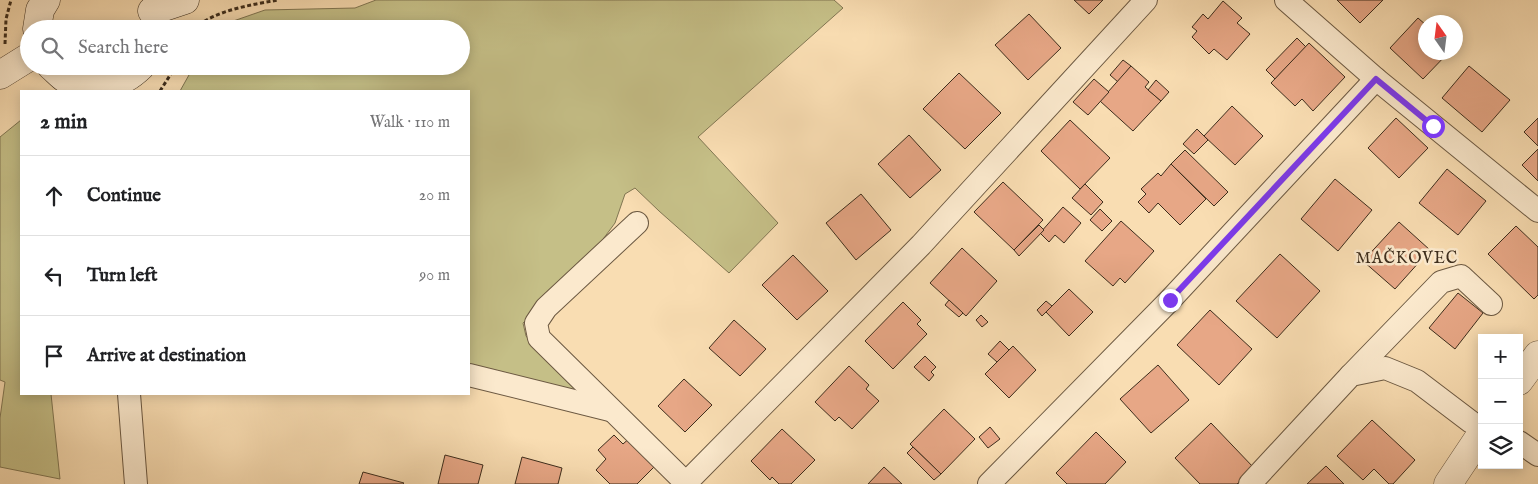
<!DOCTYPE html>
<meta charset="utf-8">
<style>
:root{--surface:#fff;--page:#f2f2f2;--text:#202124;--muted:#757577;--line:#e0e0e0}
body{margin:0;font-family:"IM FELL English",serif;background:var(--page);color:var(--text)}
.controls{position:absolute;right:15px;bottom:15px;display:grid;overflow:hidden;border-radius:0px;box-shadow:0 2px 12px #0003}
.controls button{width:45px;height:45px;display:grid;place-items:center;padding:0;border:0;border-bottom:1px solid var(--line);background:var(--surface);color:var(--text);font:25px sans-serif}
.compass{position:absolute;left:1418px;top:15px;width:45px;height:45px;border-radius:50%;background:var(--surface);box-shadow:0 2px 12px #0003;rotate:346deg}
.stop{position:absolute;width:15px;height:15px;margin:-11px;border:4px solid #7c3aed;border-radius:50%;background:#fff}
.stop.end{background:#7c3aed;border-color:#fff;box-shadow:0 1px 5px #0008}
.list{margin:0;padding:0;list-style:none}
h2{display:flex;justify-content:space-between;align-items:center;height:65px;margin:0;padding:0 20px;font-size:21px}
h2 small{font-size:16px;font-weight:400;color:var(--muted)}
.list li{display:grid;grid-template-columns:32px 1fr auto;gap:15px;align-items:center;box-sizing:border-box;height:80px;padding:0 20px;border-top:1px solid var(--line)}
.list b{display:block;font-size:19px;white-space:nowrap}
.list em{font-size:16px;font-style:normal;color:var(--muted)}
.icon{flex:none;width:28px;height:28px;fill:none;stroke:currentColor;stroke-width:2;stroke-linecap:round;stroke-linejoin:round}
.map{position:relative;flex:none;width:1538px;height:484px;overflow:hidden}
.search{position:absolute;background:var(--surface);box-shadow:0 2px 12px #0003;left:20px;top:20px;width:450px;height:55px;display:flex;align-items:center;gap:12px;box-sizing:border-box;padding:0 18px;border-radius:28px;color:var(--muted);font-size:19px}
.panel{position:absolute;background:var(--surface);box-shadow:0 2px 12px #0003;left:20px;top:90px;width:450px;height:305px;border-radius:0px}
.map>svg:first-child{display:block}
.green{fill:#c5bf87;stroke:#817652}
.building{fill:#e7a786;stroke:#3d2d1c}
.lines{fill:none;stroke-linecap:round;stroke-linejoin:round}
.minor-casing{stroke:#6c5942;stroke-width:24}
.tertiary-casing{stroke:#6c5942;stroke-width:29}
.secondary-casing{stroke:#3d2d1c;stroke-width:29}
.path{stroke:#3d2d1c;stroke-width:3;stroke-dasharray:4 2.5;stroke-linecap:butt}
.minor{stroke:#fbe9cd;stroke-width:22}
.tertiary{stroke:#fbe9cd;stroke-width:28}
.secondary{stroke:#fbe9cd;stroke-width:28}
.route{stroke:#7c3aed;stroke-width:6}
.labels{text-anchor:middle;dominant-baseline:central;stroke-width:5;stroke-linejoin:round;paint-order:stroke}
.quarter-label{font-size:16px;letter-spacing:1px;fill:#3d2d1c;stroke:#fbe9cd}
</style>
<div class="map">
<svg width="1538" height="484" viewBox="0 0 1538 484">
<rect width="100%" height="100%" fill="#f9ddb2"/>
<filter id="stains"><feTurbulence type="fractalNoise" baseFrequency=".004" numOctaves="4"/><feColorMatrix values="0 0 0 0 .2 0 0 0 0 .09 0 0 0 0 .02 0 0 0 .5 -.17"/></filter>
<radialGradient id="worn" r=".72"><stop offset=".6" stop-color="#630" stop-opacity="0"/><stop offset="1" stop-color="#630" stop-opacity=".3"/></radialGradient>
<g class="green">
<path d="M376 0H834L843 8 698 137 778 223 729 273 659 211 635 188 625 194 615 223 592 254 523 323 526 336 538 351 584 392 469 369V91H180L194 66H461V29H217L219 26 265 10 355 8Z"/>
<path d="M21 120V394H51L60 479 0 467V418L5 382 0 380V137Z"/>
</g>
<g class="building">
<path d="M1074 0H1103L1089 14Z"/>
<path d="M1337 0H1383L1360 23Z"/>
<path d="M1223 1 1242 18 1237 23 1250 34 1227 60 1214 49 1209 54 1192 37 1197 31 1192 27 1203 14 1208 19Z"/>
<path d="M1029 14 1061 48 1028 80 995 45Z"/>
<path d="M1418 18 1426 25V52H1449L1423 79 1390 48Z"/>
<path d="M1297 38 1306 47 1275 79 1266 70Z"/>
<path d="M1309 43 1345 77 1313 111 1302 99 1295 106 1271 83Z"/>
<path d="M1123 60 1131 66 1118 82 1110 75Z"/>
<path d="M1131 66 1149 82 1145 87 1161 101 1133 131 1100 101Z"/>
<path d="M1469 66 1510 100 1482 132 1442 98Z"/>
<path d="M959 73 1001 113 965 149 923 109Z"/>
<path d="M1094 79 1109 92 1088 115 1073 102Z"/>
<path d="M1156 80 1169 92 1161 101 1148 90Z"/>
<path d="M1232 106 1263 136 1235 165 1204 136Z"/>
<path d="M1396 118 1428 148 1399 178 1368 148Z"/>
<path d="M1538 118V146L1524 132Z"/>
<path d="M1070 120 1110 158 1080 189 1041 151Z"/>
<path d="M1197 129 1208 140 1194 154 1183 144Z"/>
<path d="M909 135 941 170 910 198 878 164Z"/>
<path d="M1538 149V181L1522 165Z"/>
<path d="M1185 150 1228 192 1214 206 1171 164Z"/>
<path d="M1171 164 1206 199 1180 225 1158 203 1149 213 1138 202 1146 194 1141 189 1158 173 1161 176Z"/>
<path d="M1447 169 1486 201 1458 235 1419 203Z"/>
<path d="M1335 179 1372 210 1338 251 1301 219Z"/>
<path d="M1003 182 1043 220 1014 250 974 212Z"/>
<path d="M1085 184 1103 202 1091 215 1072 198Z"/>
<path d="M861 194 891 230 856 260 826 223Z"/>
<path d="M1063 207 1081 223 1064 243 1055 235 1049 242 1040 233Z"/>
<path d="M1100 209 1112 221 1102 231 1090 220Z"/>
<path d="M1121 221 1154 251 1125 283 1120 278 1113 286 1085 261Z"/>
<path d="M1399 222 1430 250 1395 289 1363 261Z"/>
<path d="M1039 225 1044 230 1019 256 1014 250Z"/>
<path d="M1516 226 1538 247V295L1534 299 1488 254Z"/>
<path d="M962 248 997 281 966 316 930 283Z"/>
<path d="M1280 254 1320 291 1277 338 1236 301Z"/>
<path d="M793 255 828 291 797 320 762 285Z"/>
<path d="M1069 289 1093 312 1069 336 1046 312Z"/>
<path d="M1458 293 1483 313 1455 349 1429 328Z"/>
<path d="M949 300 963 313 959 317 945 305Z"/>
<path d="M1046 301 1052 306 1042 316 1037 310Z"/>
<path d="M903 302 921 320 917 324 927 334 893 369 865 341Z"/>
<path d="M1210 310 1252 349 1219 385 1177 345Z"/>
<path d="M981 315 988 322 982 327 976 320Z"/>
<path d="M734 320 766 349 740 376 709 348Z"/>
<path d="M1000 341 1009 350 997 362 988 354Z"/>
<path d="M1013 346 1036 370 1009 398 985 374Z"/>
<path d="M925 356 936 367 931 372 934 375 929 381 914 367Z"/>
<path d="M1158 365 1189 400 1151 433 1120 399Z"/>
<path d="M849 366 869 385 866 389 879 401 852 429 839 417 835 421 815 402Z"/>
<path d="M684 379 712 405 685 432 658 406Z"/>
<path d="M944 409 975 439 941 474 910 444Z"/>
<path d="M1372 420 1415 460 1393 484H1389L1374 469 1363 480 1337 456Z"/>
<path d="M1211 423 1254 468 1237 484H1200L1175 458Z"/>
<path d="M990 427 1000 439 988 448 979 437Z"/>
<path d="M782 429 815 460 791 484H779L772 477 770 480 751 461Z"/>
<path d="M1096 432 1126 462 1105 484H1067L1056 473Z"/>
<path d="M614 435 623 444 632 436 659 462 637 484H610L596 470 606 459 598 450Z"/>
<path d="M913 447 941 474 934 480 907 453Z"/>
<path d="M445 455 483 465 478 484H438Z"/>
<path d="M522 457 562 468 558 484H515Z"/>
<path d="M1326 466 1344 484H1307Z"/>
<path d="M884 467 902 484H868Z"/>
<path d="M363 472 404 483 403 484H359Z"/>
</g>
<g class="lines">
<g class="minor-casing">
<g id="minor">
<path d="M1286 0 1376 79 1538 211"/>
<path d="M637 223 546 308 536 323 539 338 686 483"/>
<path d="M469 375 610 410"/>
<path d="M1351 375 1441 282 1461 276 1491 304"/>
<path d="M129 394 136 484"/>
<path d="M1519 442 1538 455"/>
<path d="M685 484 921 245 1146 0"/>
<path d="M989 484 1170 300 1376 79"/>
<path d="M1250 484 1351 375 1385 368 1417 381 1471 422"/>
</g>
</g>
<g class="tertiary-casing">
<g id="tertiary">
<path d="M1519 381 1538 355"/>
<path d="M1448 484 1482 433"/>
</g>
</g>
<g class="secondary-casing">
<g id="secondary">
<path d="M152 11 185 0"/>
<path d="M37 29 40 10 46 0"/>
<path d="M51 66C56 70 61 76 66 79 91 94 121 86 141 66"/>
<path d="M0 75 29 57"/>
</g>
</g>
<g class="path">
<path d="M194 29C215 10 251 5 278 0"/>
<path d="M5 44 6 19 11 0"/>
<path d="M160 91 176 66"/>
</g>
<use href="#minor" class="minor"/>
<use href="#tertiary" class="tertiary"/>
<use href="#secondary" class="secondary"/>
</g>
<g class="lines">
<path class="route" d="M1170 300 1376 79 1433 126"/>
</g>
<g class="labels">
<g class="quarter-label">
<text x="1407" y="259">MAČKOVEC</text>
</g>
</g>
<rect width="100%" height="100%" filter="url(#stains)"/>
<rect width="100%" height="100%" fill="url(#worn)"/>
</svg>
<div class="controls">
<button>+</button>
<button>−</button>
<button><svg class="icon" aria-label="layers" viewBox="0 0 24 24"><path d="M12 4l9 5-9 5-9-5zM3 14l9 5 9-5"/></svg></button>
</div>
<svg class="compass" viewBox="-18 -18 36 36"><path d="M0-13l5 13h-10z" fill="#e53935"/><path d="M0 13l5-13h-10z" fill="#757577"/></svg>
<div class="stop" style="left:1433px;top:126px"></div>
<div class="stop end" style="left:1170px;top:300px"></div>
<div class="search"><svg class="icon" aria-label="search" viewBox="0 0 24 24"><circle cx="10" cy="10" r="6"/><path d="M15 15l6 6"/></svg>Search here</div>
<section class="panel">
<h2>2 min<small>Walk · 110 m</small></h2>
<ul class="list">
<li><svg class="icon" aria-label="ahead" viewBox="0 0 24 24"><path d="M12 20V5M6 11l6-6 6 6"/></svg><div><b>Continue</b></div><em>20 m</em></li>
<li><svg class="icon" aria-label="left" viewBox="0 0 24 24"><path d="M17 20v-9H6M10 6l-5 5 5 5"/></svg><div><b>Turn left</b></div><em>90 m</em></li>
<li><svg class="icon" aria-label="arrive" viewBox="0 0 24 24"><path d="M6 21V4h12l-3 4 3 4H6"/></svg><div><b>Arrive at destination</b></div></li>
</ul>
</section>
</div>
